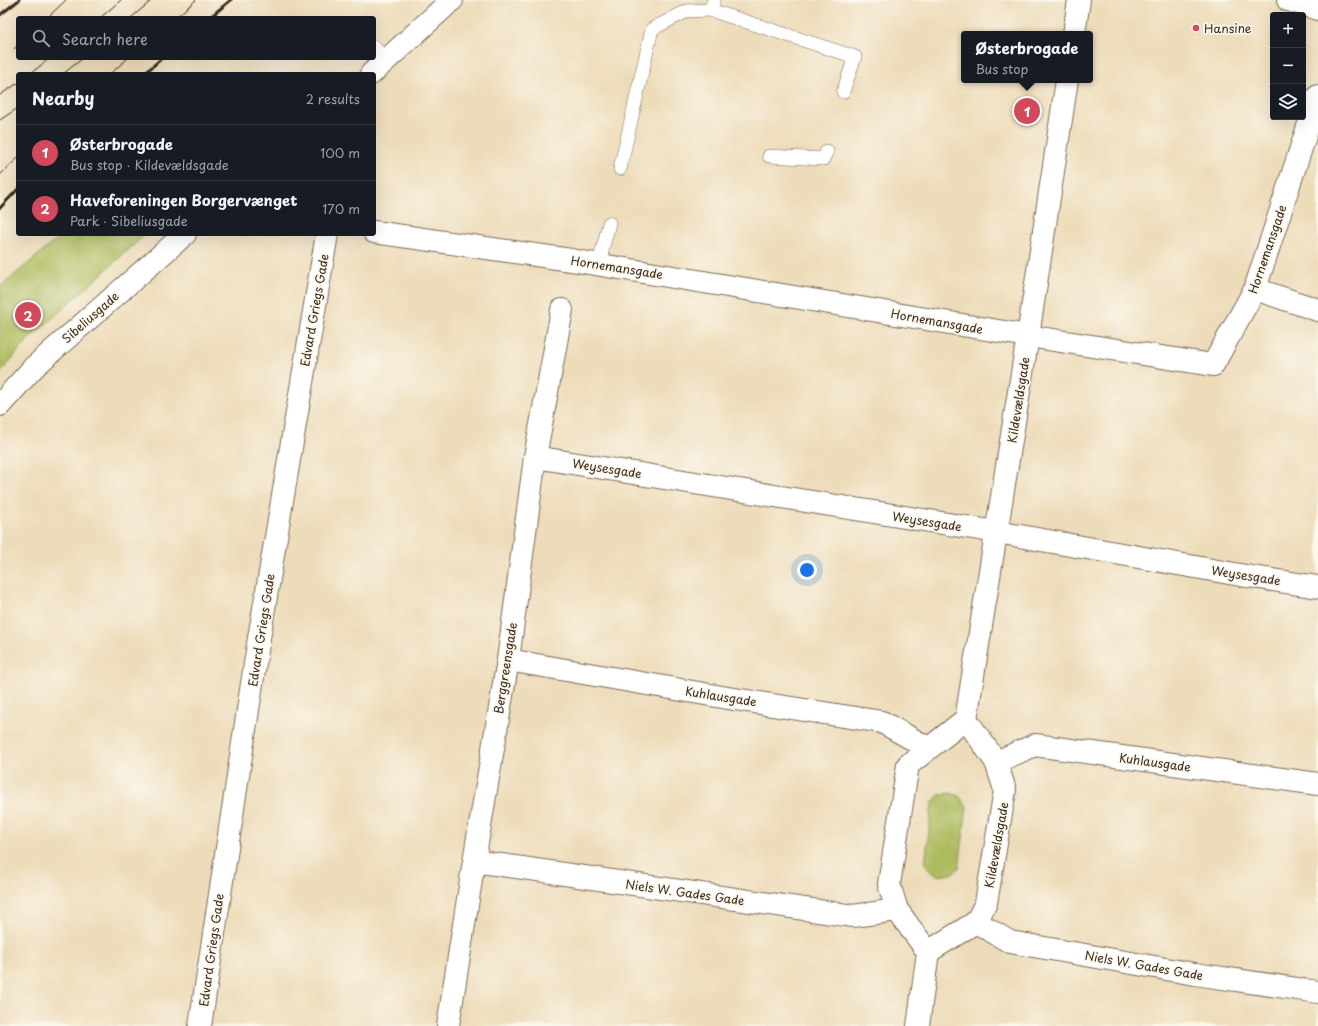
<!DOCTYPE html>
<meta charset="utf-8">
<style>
:root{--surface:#171b24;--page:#242831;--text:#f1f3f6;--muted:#9ea1a6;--line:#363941;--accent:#d1495b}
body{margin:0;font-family:"Playpen Sans",sans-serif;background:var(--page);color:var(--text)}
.controls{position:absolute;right:12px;top:12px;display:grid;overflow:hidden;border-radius:4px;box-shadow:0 4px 16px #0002}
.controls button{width:36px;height:36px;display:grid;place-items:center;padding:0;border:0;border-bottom:1px solid var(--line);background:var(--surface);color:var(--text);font:20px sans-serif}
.you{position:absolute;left:807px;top:570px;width:14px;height:14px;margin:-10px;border:3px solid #fff;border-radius:50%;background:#1a73e8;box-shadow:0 0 0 6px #1a73e833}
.badge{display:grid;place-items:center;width:26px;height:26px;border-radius:50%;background:var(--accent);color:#fff;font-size:13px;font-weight:700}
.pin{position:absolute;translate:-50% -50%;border:2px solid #fff;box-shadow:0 1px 4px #0006}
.popup{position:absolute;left:961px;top:31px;width:132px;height:52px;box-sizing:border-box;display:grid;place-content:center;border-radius:4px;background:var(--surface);filter:drop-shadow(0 1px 3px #0005);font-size:13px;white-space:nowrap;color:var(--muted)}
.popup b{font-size:15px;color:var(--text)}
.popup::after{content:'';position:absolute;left:50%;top:100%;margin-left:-8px;border:8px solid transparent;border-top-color:var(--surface)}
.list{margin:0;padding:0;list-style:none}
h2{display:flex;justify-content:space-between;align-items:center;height:52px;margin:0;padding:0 16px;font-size:17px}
h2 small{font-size:13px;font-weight:400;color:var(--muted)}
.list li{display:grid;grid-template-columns:26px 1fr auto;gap:12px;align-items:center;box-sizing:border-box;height:56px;padding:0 16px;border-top:1px solid var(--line)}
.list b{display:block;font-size:15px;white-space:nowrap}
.list p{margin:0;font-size:13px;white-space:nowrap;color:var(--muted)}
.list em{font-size:13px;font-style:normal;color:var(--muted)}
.icon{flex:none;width:22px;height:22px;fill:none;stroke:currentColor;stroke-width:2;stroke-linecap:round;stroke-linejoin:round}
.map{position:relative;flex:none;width:1318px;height:1026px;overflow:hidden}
.search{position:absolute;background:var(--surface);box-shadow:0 4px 16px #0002;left:16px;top:16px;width:360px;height:44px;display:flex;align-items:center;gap:10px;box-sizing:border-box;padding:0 14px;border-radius:4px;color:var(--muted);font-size:15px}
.panel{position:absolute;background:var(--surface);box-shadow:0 4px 16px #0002;left:16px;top:72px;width:360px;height:164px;border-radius:4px}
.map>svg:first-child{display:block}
.green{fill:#adbb5d;stroke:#74723e}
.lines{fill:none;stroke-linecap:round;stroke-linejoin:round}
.lane-casing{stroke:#796854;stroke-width:14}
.street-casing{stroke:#796854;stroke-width:24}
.secondary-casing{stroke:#796854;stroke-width:24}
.lane{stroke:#fff;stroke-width:13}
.street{stroke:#fff;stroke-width:22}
.secondary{stroke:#fff;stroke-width:22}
.tram{stroke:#3b2a1e;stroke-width:1}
.rail{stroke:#3b2a1e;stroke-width:3}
.poi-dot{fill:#d1495b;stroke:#fbf7ec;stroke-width:1.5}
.labels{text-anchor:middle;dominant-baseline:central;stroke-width:3.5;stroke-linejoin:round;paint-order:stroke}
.poi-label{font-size:12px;fill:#3b2a1e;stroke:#fbf7ec;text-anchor:start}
.street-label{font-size:12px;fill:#3b2a1e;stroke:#fbf7ec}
</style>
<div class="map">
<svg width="1318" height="1026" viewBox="0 0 1318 1026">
<rect width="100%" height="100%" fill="#fbf7ec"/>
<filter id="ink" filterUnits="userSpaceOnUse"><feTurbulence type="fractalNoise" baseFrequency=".025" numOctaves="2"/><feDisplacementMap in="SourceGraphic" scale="8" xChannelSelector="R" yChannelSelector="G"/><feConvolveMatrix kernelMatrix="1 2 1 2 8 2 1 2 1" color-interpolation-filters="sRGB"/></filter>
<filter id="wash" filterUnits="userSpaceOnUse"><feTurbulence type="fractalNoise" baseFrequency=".012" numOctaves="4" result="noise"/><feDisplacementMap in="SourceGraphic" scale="16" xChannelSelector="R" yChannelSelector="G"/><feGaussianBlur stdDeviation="0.9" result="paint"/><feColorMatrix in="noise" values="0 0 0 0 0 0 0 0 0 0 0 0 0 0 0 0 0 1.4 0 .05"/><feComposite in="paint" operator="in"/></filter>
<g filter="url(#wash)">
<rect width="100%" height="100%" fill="#eddcb9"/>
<g class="green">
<path d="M63 234H146L26 342 0 373V287Z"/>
<path d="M951 793 959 796 967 807 959 868 951 874 939 876 931 872 925 863 932 803 939 795Z"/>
</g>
</g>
<g filter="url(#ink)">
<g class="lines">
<g class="lane-casing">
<g id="lane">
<path d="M710 10 855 57 843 92"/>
<path d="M374 47 387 60"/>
<path d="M769 156 823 159 827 151"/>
<path d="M620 169 652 29 687 11 710 10 714 0"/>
<path d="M599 264 609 223"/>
</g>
</g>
<g class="street-casing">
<g id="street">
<path d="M374 232 571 260 1028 336 1213 365 1255 289 1318 96"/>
<path d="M1255 289 1318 310"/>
<path d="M0 405 34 367 185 234"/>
<path d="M535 457 997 532 1246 576 1318 587"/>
<path d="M508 660 728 698 882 722 928 748"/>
<path d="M996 762 1035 745 1318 784"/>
<path d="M474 861 853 916 897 910"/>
<path d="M976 922 1010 942 1195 974 1318 992"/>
<path d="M448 1026 474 861 508 660 535 457 562 310"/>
</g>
</g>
<g class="secondary-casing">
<g id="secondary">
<path d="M1288 0 1318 9"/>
<path d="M1074 34 1079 0"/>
<path d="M371 74 452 0"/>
<path d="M928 952 976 922 986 903 1005 790 996 762 966 719"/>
<path d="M200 1026 258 644 327 234"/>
<path d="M918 1026 928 952 897 910 889 884 908 765 966 719 1028 336 1067 80"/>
</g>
</g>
<use href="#lane" class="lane"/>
<use href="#street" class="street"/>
<use href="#secondary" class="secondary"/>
<g class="tram">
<path d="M47 18 66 0"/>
<path d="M100 18 121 0"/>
<path d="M131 18 152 0"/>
<path d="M175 18 196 0"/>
<path d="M14 49 18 45"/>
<path d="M30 74 50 58"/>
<path d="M63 74 83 58"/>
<path d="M110 74 128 58"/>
<path d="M0 95 18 83"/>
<path d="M0 120 18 108"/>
<path d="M0 175 18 158"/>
</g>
<g class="rail">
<path d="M0 15 19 0"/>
<path d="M209 18 231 0"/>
<path d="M144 74 162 58"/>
<path d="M0 208 18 189"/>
</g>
</g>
</g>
<circle class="poi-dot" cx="1196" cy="28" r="4"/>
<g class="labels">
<g class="poi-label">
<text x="1204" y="28">Hansine</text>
</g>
<g class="street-label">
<text transform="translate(1267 249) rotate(-71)">Hornemansgade</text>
<text transform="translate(617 267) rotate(9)">Hornemansgade</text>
<text transform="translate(314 310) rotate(-80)">Edvard Griegs Gade</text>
<text transform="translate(90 317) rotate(-41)">Sibeliusgade</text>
<text transform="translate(937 321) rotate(10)">Hornemansgade</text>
<text transform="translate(1018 400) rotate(-81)">Kildevældsgade</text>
<text transform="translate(607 468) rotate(9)">Weysesgade</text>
<text transform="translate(927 521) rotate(9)">Weysesgade</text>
<text transform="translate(1246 575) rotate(9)">Weysesgade</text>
<text transform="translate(261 630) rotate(-81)">Edvard Griegs Gade</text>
<text transform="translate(505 668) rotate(-81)">Berggreensgade</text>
<text transform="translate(721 696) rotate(9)">Kuhlausgade</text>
<text transform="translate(1155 762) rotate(8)">Kuhlausgade</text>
<text transform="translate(996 845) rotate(-80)">Kildevældsgade</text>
<text transform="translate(685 892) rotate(8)">Niels W. Gades Gade</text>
<text transform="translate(211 950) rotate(-82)">Edvard Griegs Gade</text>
<text transform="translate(1144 965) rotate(10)">Niels W. Gades Gade</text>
</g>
</g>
</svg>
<div class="controls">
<button>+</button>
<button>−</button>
<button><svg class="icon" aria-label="layers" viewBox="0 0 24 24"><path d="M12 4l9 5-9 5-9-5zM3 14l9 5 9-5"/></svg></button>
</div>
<div class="you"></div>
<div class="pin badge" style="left:1027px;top:111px">1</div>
<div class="popup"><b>Østerbrogade</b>Bus stop</div>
<div class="pin badge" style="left:28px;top:315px">2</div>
<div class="search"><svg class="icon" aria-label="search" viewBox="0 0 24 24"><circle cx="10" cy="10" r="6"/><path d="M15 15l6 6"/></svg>Search here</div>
<section class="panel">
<h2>Nearby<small>2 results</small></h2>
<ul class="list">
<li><span class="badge">1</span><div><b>Østerbrogade</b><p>Bus stop · Kildevældsgade</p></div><em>100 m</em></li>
<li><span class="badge">2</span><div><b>Haveforeningen Borgervænget</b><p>Park · Sibeliusgade</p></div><em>170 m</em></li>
</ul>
</section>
</div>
